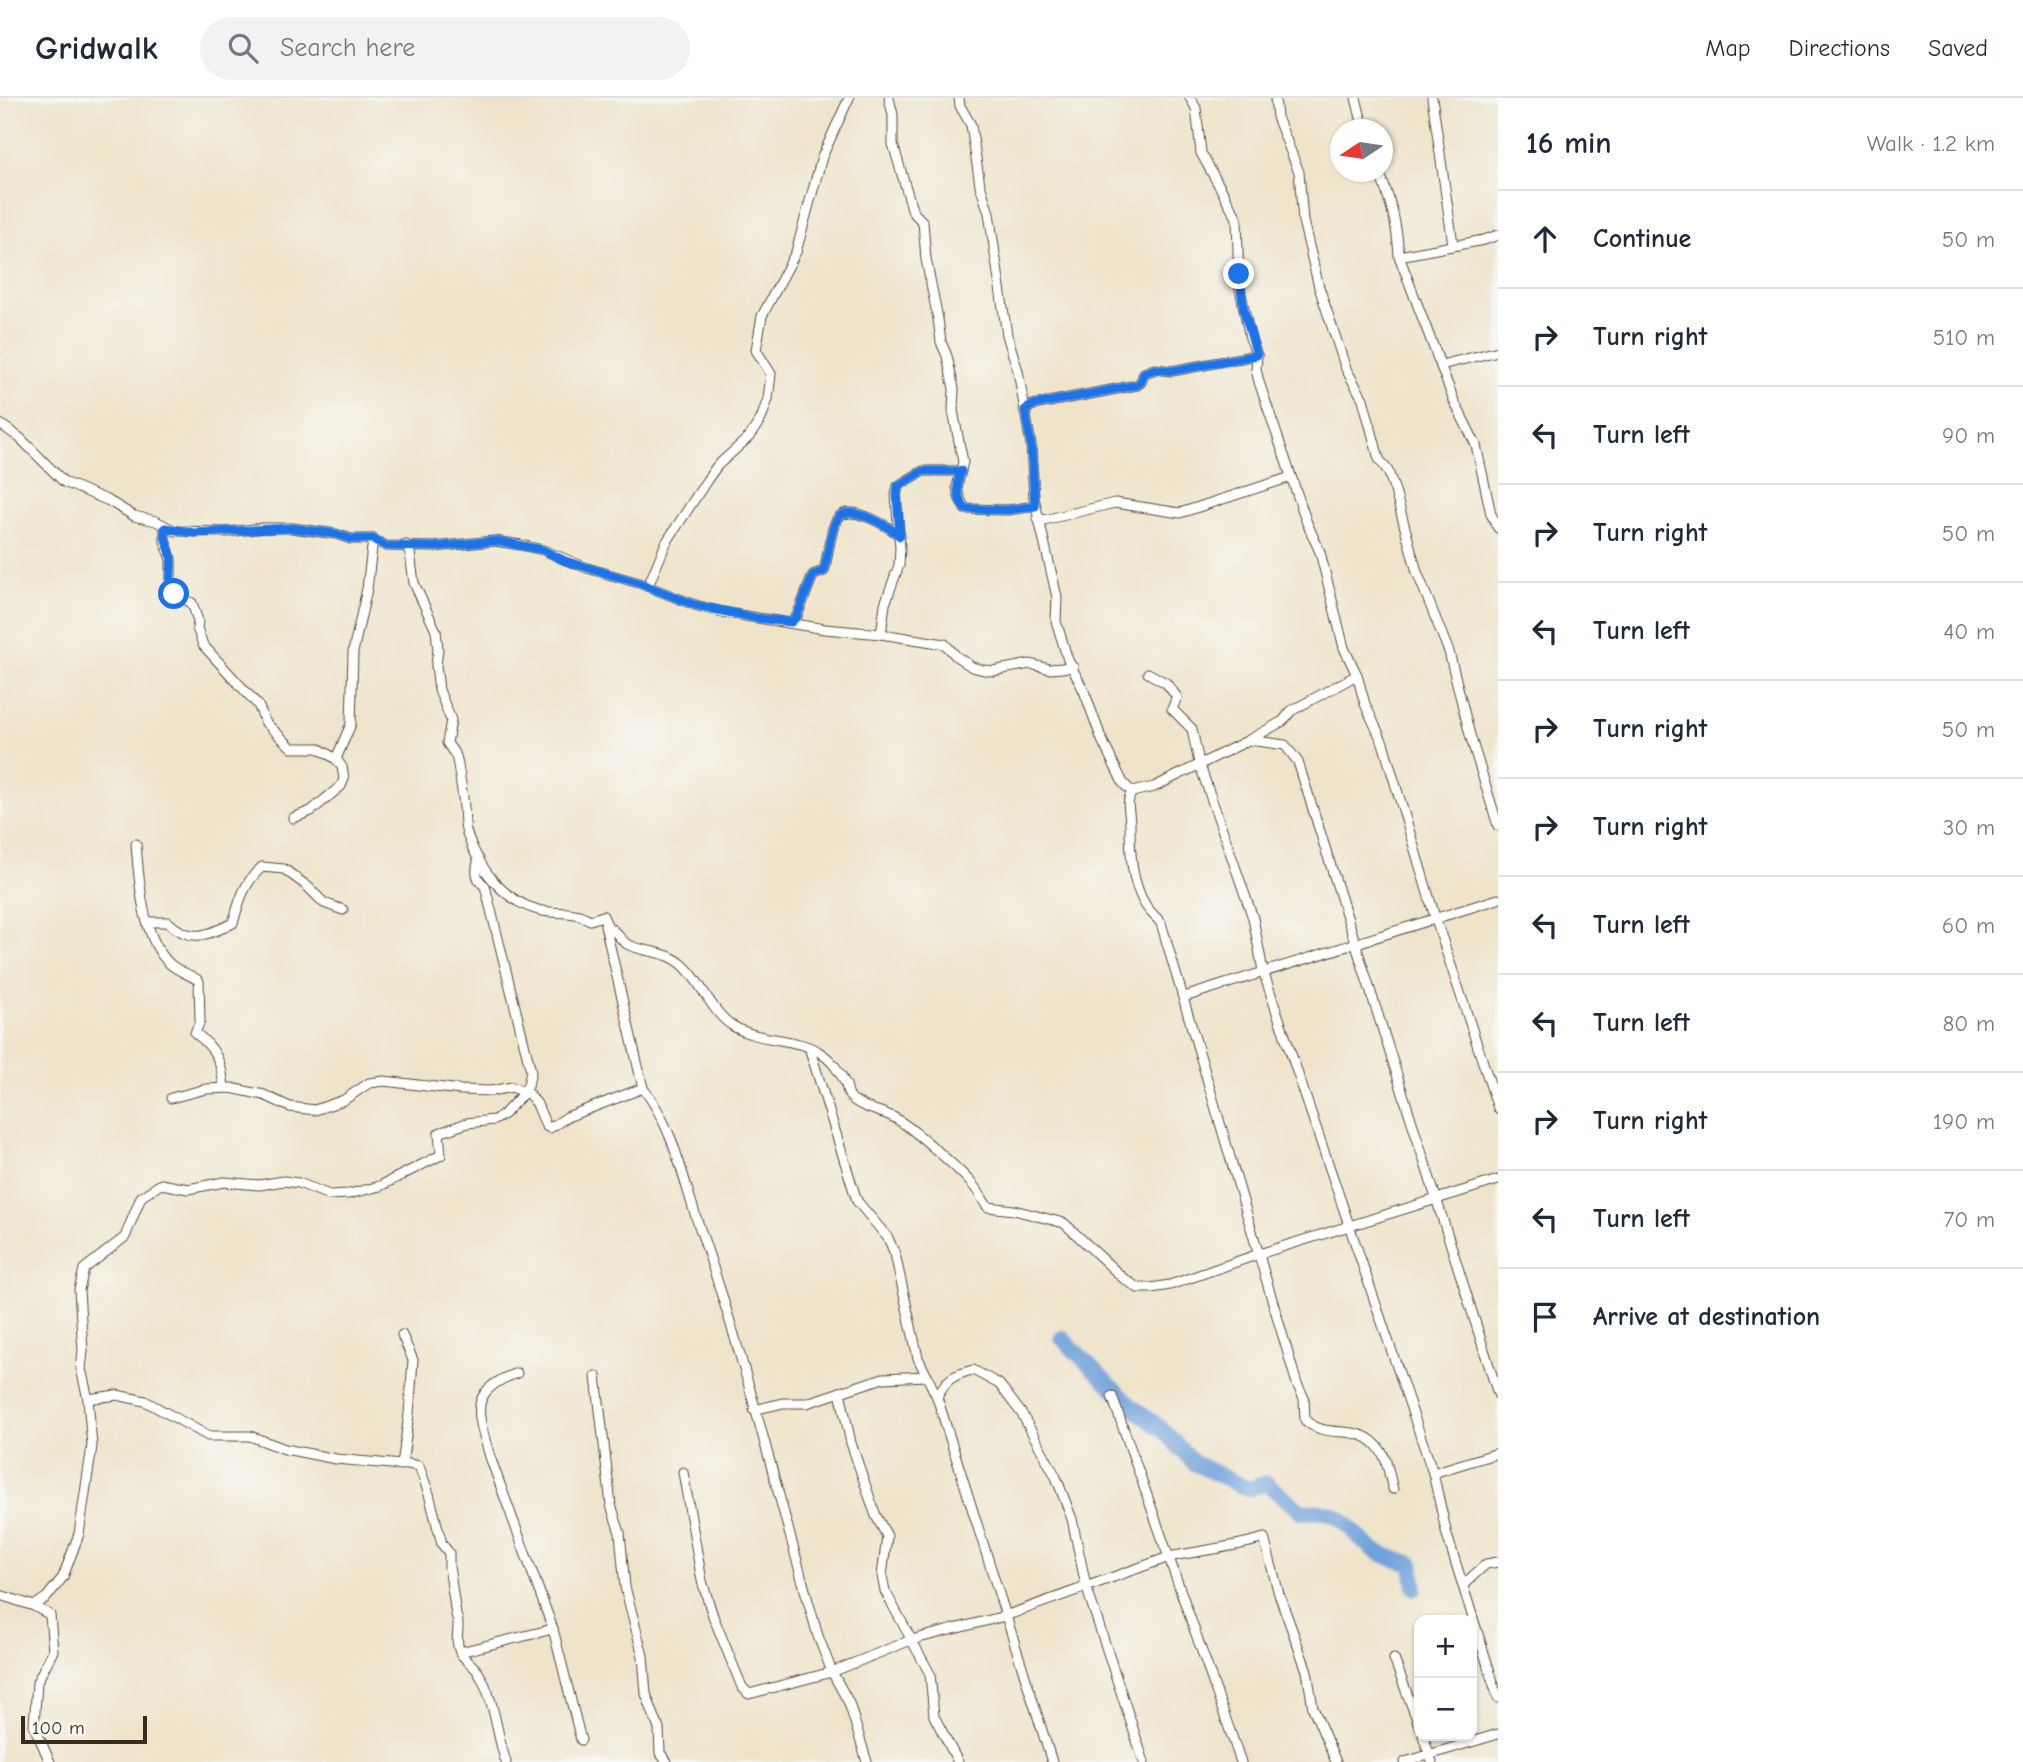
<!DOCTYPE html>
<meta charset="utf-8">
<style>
:root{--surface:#fff;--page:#f2f2f3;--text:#1f2937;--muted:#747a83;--line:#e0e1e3}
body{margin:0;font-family:"Comic Neue",sans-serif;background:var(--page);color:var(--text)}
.controls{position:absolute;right:21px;bottom:21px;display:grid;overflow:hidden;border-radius:14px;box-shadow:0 2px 5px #0004}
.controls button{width:63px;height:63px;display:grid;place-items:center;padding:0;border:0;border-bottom:2px solid var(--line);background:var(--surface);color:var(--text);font:35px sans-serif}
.compass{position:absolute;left:1330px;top:21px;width:63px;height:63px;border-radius:50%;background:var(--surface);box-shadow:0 2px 5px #0004;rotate:257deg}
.scale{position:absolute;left:21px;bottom:18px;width:126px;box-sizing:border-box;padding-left:7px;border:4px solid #3b2a1e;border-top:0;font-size:19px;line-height:24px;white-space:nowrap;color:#3b2a1e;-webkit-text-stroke:5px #f6f6f2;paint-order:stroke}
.stop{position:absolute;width:21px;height:21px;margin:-16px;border:5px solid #1a73e8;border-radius:50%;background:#fff}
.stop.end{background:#1a73e8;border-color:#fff;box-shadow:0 2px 7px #0008}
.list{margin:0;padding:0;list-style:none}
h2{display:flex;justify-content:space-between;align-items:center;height:91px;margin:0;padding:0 28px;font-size:30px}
h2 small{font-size:23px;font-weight:400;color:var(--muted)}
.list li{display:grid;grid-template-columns:46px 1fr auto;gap:21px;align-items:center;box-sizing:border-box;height:98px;padding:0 28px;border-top:2px solid var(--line)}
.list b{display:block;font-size:26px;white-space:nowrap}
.list em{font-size:23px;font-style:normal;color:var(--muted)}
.icon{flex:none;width:38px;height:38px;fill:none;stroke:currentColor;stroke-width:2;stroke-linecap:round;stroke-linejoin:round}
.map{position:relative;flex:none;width:1498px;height:1664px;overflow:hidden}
header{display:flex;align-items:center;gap:42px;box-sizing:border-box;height:98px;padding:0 35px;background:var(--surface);border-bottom:2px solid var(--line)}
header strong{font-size:33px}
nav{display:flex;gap:38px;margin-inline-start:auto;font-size:24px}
.search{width:490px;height:63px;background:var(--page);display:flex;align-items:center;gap:18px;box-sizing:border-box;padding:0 24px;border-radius:38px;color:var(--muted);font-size:26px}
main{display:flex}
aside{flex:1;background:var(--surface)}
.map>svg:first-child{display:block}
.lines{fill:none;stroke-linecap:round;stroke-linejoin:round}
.river{stroke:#70a1da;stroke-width:16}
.street-casing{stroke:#564638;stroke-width:11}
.street{stroke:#fff;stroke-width:9}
.route{stroke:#1a73e8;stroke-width:9}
</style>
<header>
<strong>Gridwalk</strong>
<div class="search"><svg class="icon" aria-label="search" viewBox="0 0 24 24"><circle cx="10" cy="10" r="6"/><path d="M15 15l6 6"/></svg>Search here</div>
<nav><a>Map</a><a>Directions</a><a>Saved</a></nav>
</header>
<main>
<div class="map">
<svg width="1498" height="1664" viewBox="0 0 1498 1664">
<rect width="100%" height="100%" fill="#f6f6f2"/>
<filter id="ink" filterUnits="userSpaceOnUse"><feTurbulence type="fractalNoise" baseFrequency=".0143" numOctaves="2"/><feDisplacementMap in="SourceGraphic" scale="14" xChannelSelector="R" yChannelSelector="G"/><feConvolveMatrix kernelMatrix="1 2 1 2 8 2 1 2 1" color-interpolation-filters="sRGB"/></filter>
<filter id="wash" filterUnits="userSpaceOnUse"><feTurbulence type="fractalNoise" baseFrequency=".00686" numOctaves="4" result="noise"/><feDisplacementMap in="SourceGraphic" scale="28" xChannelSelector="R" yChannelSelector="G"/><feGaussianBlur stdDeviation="1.57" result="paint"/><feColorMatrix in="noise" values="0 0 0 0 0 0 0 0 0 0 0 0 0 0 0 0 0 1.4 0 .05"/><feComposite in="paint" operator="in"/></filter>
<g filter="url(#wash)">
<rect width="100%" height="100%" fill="#efe4ca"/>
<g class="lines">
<path class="river" d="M1062 1240 1131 1308 1163 1332 1194 1365 1248 1391 1266 1385 1302 1414C1344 1410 1343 1427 1371 1450 1381 1458 1399 1462 1412 1466L1415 1490"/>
</g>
</g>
<g filter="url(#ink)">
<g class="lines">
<g class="street-casing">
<g id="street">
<path d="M889 0 893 17V46L913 114 923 124 926 161 938 221 941 244 947 258 954 291 953 313 963 364 957 389 959 399 965 411 1008 412 1035 408"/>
<path d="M959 0 960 8 971 27 980 87 989 115 1007 237 1018 273 1031 347 1034 400 1057 499 1056 523 1068 562 1084 593 1102 642 1123 685 1132 694"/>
<path d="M1190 0 1196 10 1201 55 1237 120 1239 186 1250 240 1257 257 1256 271 1259 284 1307 425 1320 454 1344 550 1357 577 1365 606 1383 645 1435 819 1498 1010"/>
<path d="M1275 0 1277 19 1299 74 1303 123 1319 189 1346 271 1363 301 1379 361 1388 373 1395 393 1417 474 1449 554 1470 637 1498 728"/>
<path d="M1356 0 1364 32"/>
<path d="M1432 0 1453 146"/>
<path d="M1379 74C1391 104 1397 125 1399 158L1454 303 1476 347 1491 416 1498 430"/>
<path d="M1399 158 1484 142 1498 137"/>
<path d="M1441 267 1498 253"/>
<path d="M1025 312 1033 307 1137 287 1141 284 1144 275 1155 271 1172 273 1257 257"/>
<path d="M0 326 20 340 64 384 109 403 134 418 156 423 175 433 227 434 264 430H292L336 436 351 441H373L386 448 434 449 494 443 521 447 543 452 587 470 639 485 695 507 721 514 825 531 881 536 945 546 956 558 972 569 984 572 993 573 1030 566 1050 571 1073 569"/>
<path d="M1038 420 1044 422 1115 405 1180 415 1291 379"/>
<path d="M165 430V443L171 462V492L174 496 192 505 198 523 197 530 203 547 258 607 266 625 292 650H318L336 661 342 669 344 681 341 688 311 713 293 720"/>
<path d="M406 447 410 455 414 485 436 533 438 551 436 567 439 592 451 622 447 645 456 658 458 667C460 681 463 695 464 710 465 719 464 728 467 736 479 771 503 802 538 812 555 817 573 811 590 822L603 818"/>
<path d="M648 488 666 445 707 382 717 368 749 339 761 321 768 301 771 276 756 252 762 218 796 154 822 59 849 0"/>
<path d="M791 524 797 518 813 477 824 473C828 460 830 428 839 419 853 406 889 429 900 438"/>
<path d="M881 536 885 506 899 467 900 450 896 397 898 388 923 373H961"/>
<path d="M1148 575 1166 585 1177 599 1172 611 1192 631 1199 665 1253 820 1263 873 1433 1375 1447 1437 1498 1600"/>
<path d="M1249 642 1285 647 1298 664 1498 1296"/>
<path d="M336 661 351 626 353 554 367 491 373 441"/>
<path d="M1132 694C1125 705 1130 713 1130 726 1130 752 1131 785 1146 808 1150 814 1156 819 1161 825L1297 1286 1304 1300 1305 1322C1328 1344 1361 1322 1381 1353 1388 1362 1389 1379 1393 1391"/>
<path d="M1132 694 1154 689 1249 642 1283 623 1291 613 1357 577"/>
<path d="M136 746C139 782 142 841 170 866 179 874 190 876 199 883L200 923 195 935C216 950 222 965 224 990"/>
<path d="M603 818 608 829C618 834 620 842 627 846 646 856 668 851 686 870 702 886 713 916 733 928 759 944 794 939 819 954 831 961 841 975 846 987 848 993 847 997 852 1001 866 1012 876 1011 891 1018 909 1026 963 1074 976 1091 980 1096 983 1103 988 1109L1014 1112 1064 1125 1123 1180 1138 1190H1151L1170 1187 1259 1156 1498 1082"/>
<path d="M148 824H168C190 845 207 838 233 825 239 804 244 784 262 769L284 771 307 788 324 805 343 812"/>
<path d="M605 827 643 990C673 1029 682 1077 697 1122 745 1259 778 1399 818 1538L832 1574 849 1605 867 1664"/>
<path d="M1184 899 1498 801"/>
<path d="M809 949 857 1103 888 1140 895 1156 918 1260 937 1299 1052 1664"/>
<path d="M171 1000 206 991 231 990 264 997 290 1009 315 1012 344 1002 369 985 384 983 461 992 491 993 512 989 529 996 537 1006 546 1028 550 1030 567 1019 643 990"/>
<path d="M517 1275C466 1293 478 1316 490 1359L553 1531 581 1642"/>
<path d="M596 1278 611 1407 620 1435 625 1489 643 1558 646 1596 659 1631 660 1655 667 1664"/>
<path d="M840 1294 851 1345 876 1418 887 1438 882 1478 885 1493 930 1576 934 1618 958 1664"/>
<path d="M1112 1298 1241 1664"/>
<path d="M937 1299C946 1281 953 1277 973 1272L999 1286 1003 1291 1022 1316 1056 1379 1072 1421 1086 1488 1144 1664"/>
<path d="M88 1301 117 1297 145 1303 208 1338H250L285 1351 336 1361 402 1367 409 1316 413 1262 402 1237"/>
<path d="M754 1312 783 1305H807L883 1280 927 1278"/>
<path d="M403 1365 419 1368 429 1396 442 1446 449 1455V1468L456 1517C462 1529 453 1539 460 1554 464 1562 473 1566 478 1574 495 1601 496 1635 506 1664"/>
<path d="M683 1374 702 1483 713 1518 742 1589 749 1596 832 1574 911 1542 1005 1518 1169 1459C1200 1452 1233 1450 1264 1440L1279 1496 1307 1573 1313 1610 1336 1664"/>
<path d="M1433 1375 1498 1355"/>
<path d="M1463 1487 1486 1466 1498 1464"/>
<path d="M0 1497 34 1508"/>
<path d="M460 1554 553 1531"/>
<path d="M1394 1561 1419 1627"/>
<path d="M1423 1638 1432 1664"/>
<path d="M50 1664 34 1628 37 1584 53 1553 50 1517 34 1508 47 1499 63 1479 79 1436 92 1348 88 1301 81 1271 83 1253 79 1192 84 1171 125 1139 141 1099 161 1086 188 1091 224 1084 259 1087 284 1083 299 1085 329 1097 349 1096 380 1088 441 1057 439 1035 467 1025 494 1022 504 1016 522 997 528 987 531 973 485 788C475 781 475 772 479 761"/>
<path d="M1405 1664 1498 1636"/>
</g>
</g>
<use href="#street" class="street"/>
</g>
</g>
<g class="lines" filter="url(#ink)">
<path class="route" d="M174 496C167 484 173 471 171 457 169 447 163 441 165 430L194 435 292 430 336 436 351 441H373L386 448 434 449 494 443 503 444 543 452 565 463 639 485 695 507 756 520 791 524 797 518 813 477 824 473C828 460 830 428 839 419 852 406 889 429 900 438L897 397 898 388 923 373H961C956 387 956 399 965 411L1008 412 1035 408 1031 347 1025 312 1033 307 1137 287 1141 284 1144 275 1155 271 1172 273 1257 257 1244 213 1239 176"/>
</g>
</svg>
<div class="controls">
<button>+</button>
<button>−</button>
</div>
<svg class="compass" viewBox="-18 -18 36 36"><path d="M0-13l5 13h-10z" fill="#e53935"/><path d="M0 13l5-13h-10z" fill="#747a83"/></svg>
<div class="scale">100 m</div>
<div class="stop" style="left:174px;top:496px"></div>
<div class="stop end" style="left:1239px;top:176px"></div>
</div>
<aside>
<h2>16 min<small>Walk · 1.2 km</small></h2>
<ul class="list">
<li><svg class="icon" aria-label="ahead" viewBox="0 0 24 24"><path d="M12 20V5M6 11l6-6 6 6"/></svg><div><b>Continue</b></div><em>50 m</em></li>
<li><svg class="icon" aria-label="right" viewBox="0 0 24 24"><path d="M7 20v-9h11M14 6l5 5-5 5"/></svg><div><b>Turn right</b></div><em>510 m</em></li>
<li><svg class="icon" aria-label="left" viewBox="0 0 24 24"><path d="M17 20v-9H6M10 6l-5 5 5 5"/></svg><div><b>Turn left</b></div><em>90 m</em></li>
<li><svg class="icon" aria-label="right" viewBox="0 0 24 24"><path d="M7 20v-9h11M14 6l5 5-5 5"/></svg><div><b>Turn right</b></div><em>50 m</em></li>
<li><svg class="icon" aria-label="left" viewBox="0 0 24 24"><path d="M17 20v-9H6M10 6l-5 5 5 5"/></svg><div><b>Turn left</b></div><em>40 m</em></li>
<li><svg class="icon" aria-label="right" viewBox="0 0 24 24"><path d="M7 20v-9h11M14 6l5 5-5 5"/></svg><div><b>Turn right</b></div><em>50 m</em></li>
<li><svg class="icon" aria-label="right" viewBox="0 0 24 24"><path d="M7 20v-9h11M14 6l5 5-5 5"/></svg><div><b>Turn right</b></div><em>30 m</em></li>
<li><svg class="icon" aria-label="left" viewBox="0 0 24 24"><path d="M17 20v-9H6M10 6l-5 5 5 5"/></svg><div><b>Turn left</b></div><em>60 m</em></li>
<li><svg class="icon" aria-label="left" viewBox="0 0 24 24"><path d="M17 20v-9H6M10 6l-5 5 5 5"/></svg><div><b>Turn left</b></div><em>80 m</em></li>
<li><svg class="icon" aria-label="right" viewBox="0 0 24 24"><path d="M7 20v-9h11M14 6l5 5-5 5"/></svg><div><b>Turn right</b></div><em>190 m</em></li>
<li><svg class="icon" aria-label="left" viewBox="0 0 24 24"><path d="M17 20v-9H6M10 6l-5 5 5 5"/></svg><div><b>Turn left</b></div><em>70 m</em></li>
<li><svg class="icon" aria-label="arrive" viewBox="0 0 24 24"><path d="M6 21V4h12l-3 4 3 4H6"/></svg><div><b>Arrive at destination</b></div></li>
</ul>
</aside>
</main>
